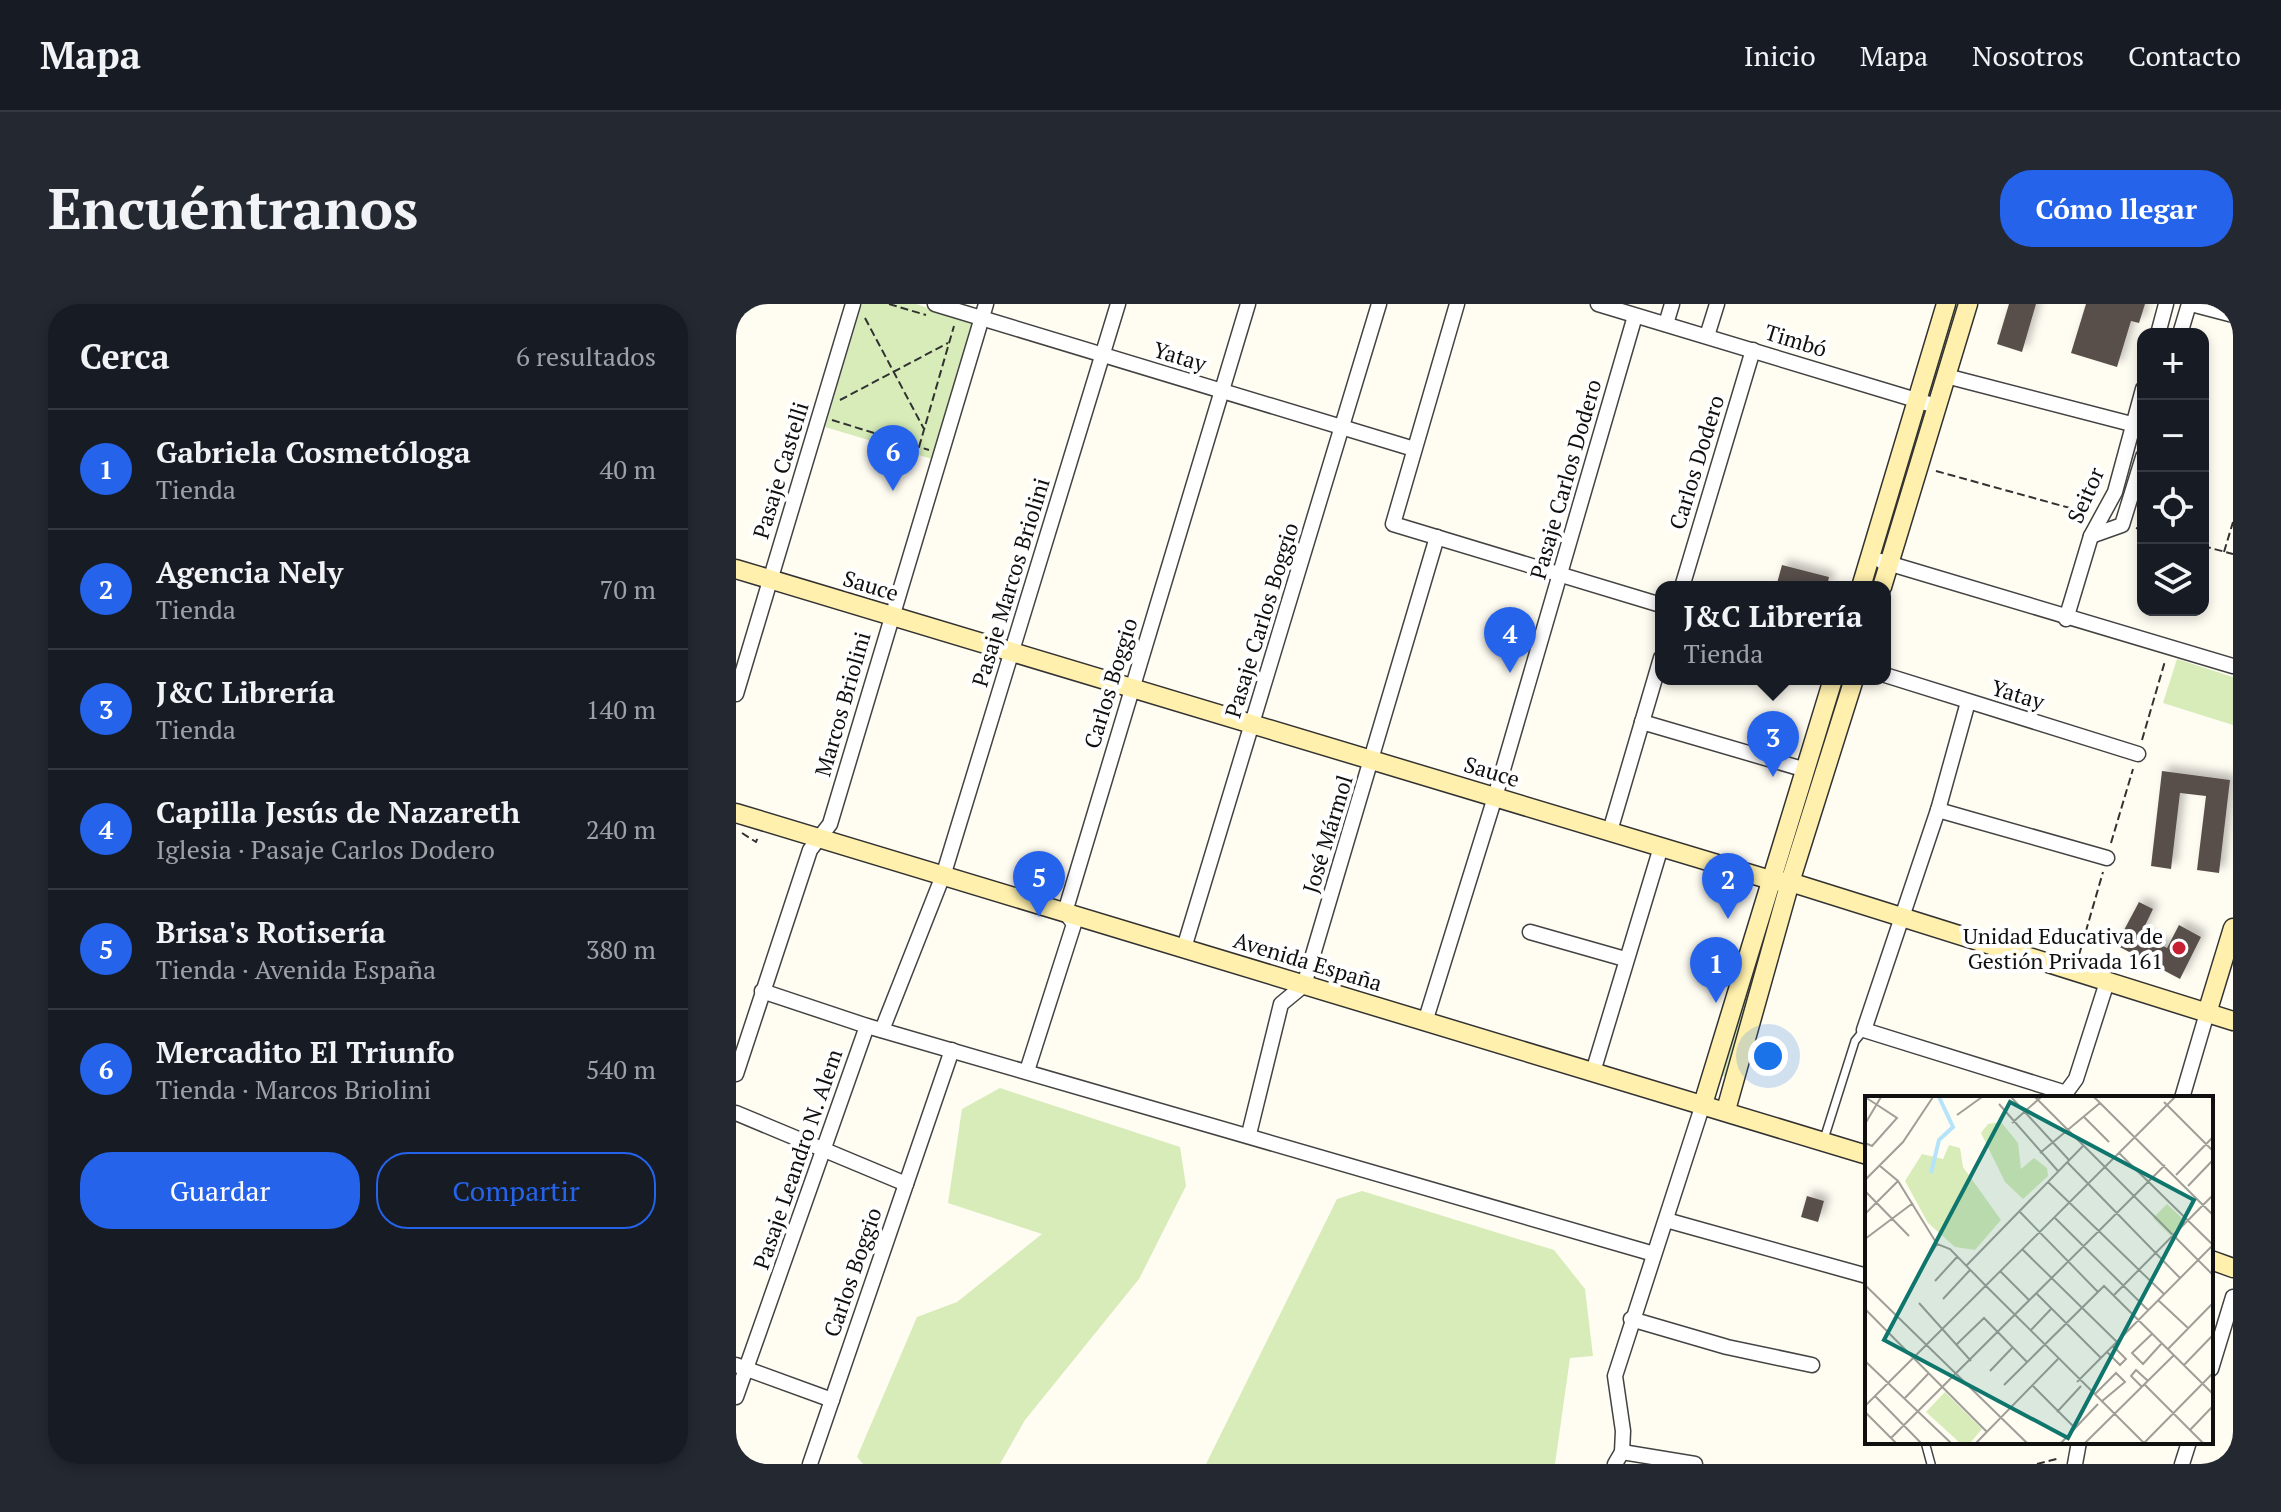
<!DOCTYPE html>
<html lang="es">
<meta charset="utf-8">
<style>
:root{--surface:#171b24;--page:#242831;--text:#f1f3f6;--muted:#9ea1a6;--line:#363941;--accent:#2563eb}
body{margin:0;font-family:"PT Serif",serif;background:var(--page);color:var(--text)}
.controls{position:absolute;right:24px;top:24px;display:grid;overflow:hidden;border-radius:16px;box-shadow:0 4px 12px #0003}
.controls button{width:72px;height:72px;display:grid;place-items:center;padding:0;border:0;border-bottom:2px solid var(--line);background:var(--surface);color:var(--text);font:40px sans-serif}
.you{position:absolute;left:1032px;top:752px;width:28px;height:28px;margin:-20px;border:6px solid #fff;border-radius:50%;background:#1a73e8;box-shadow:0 0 0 12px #1a73e833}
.badge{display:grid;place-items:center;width:52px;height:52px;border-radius:50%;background:var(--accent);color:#fff;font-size:26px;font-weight:700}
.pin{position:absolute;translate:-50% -66px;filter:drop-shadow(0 2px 4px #0008)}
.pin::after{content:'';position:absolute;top:42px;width:28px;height:24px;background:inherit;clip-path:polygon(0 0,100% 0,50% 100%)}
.popup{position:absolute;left:919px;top:277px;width:236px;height:104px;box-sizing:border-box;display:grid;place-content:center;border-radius:16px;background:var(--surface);filter:drop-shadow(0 2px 6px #0005);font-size:26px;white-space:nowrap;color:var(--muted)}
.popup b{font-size:30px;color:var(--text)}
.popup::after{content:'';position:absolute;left:50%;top:100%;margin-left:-16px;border:16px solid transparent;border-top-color:var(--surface)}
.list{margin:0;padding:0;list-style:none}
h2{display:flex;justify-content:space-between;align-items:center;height:104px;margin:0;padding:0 32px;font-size:34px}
h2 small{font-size:26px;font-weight:400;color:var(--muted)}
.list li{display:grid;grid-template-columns:52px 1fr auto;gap:24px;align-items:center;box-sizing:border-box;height:120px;padding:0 32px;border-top:2px solid var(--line)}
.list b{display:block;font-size:30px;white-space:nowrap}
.list p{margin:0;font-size:26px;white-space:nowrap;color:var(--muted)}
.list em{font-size:26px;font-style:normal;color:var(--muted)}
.actions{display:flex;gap:16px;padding:24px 32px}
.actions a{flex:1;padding:18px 0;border:2px solid var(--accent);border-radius:32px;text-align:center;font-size:28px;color:var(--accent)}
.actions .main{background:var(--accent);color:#fff}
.icon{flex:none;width:44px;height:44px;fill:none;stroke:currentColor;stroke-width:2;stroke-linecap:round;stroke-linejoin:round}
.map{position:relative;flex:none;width:1497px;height:1160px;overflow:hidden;border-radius:32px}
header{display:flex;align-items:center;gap:48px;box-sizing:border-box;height:112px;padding:0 40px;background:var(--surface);border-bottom:2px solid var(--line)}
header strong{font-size:38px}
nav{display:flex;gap:44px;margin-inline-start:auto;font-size:28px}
.intro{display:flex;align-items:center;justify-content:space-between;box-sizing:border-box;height:192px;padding:0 48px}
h1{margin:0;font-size:56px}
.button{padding:20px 36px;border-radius:32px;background:var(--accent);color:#fff;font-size:28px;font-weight:700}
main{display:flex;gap:48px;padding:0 48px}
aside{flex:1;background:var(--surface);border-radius:32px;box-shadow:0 4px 12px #0003}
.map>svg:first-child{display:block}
.green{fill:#d7ecb9}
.building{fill:#59504b;filter:url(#shadow)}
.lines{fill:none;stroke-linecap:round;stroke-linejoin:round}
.lane-casing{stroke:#434343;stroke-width:10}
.street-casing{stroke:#434343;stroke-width:17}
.secondary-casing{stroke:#323232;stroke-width:21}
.path{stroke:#323232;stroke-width:2;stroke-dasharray:8 4;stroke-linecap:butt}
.lane{stroke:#fff;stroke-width:7}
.street{stroke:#fff;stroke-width:14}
.secondary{stroke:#fff0ad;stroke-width:18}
.poi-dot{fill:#c72033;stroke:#fff;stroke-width:3}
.labels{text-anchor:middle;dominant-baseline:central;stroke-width:8;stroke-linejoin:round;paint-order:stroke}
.street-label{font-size:22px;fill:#101010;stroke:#fff}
.poi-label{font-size:22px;fill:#101010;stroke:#fff;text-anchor:end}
.inset-river{fill:none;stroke:#b4e4f9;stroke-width:4}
.inset-road{fill:none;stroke:#9f9e98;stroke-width:2}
.view{fill:#0f766e;fill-opacity:0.15;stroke:#0f766e;stroke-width:4}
.inset-edge{fill:none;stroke:#101010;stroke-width:4}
</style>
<header>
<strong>Mapa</strong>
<nav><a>Inicio</a><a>Mapa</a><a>Nosotros</a><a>Contacto</a></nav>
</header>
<div class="intro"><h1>Encuéntranos</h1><a class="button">Cómo llegar</a></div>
<main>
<aside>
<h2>Cerca<small>6 resultados</small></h2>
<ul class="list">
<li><span class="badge">1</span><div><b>Gabriela Cosmetóloga</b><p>Tienda</p></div><em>40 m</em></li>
<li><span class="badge">2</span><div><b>Agencia Nely</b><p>Tienda</p></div><em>70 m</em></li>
<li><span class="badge">3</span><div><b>J&amp;C Librería</b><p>Tienda</p></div><em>140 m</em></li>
<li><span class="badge">4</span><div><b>Capilla Jesús de Nazareth</b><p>Iglesia · Pasaje Carlos Dodero</p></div><em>240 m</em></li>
<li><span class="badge">5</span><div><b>Brisa's Rotisería</b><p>Tienda · Avenida España</p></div><em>380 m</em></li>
<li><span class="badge">6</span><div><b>Mercadito El Triunfo</b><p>Tienda · Marcos Briolini</p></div><em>540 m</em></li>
</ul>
<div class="actions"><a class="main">Guardar</a><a>Compartir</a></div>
</aside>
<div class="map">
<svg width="1497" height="1160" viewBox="0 0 1497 1160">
<defs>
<filter id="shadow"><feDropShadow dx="5.5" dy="-5.5" stdDeviation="4" flood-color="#0004"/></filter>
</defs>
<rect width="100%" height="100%" fill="#fffcf2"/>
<g class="green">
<path d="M126 0H180L238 19 196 155 89 123Z"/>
<path d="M1218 0H1223L1198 82 1193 80Z"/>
<path d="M1180 125 1185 127 1151 241 1146 238Z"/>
<path d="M1441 355 1497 373V421L1427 399Z"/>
<path d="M1037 590 1044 592 991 773 983 771Z"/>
<path d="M264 784 444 843 450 882 403 975 289 1116 264 1160H127L121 1153 181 1013 221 998 306 930 212 899 226 805Z"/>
<path d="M626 887 818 946 849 985 857 1052 834 1054 819 1160H470L601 895Z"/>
</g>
<g class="building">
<path d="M1273 0H1300L1286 48 1261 40Z"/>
<path d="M1350 0H1409L1403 19 1395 17 1381 63 1335 49Z"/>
<path d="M1046 261 1093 273 1091 283H1040Z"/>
<path d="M1426 467 1494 476 1483 569 1461 566 1470 492 1444 489 1435 565 1415 562Z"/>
<path d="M1403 598 1417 605 1405 630 1431 644 1443 621 1465 633 1444 675 1380 641Z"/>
<path d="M1071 892 1088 897 1082 918 1065 913Z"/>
</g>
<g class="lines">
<g class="lane-casing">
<g id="lane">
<path d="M1088 835 1119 737 1128 726"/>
<path d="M1189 1138 1195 1160"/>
</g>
</g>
<g class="street-casing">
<g id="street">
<path d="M199 0 678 145"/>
<path d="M721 0 657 220 925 301"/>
<path d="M862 0 1200 102"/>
<path d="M1455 0 1497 11"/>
<path d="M930 20 936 0"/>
<path d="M1422 30 1430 0"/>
<path d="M1444 30 1453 0"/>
<path d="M971 32 981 0"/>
<path d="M1210 72 1407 123"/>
<path d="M1355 232 1386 221 1407 153"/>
<path d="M1145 257 1497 362"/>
<path d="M946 283 1017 46"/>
<path d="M1330 315 1355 232 1379 188 1407 85"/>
<path d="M1149 371 1402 450"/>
<path d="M0 390 117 0"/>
<path d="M1232 398 1202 506 1128 726 1327 788"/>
<path d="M906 418 1070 466"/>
<path d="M1202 506 1371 554"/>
<path d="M874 527 925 354"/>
<path d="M794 628 889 655"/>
<path d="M448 644 643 0"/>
<path d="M26 687 131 722 918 950"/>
<path d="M689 718 759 493 899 12"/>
<path d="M146 726 208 569 382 0"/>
<path d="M291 767 338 620 329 608 512 0"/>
<path d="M857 768 925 543"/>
<path d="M0 770 74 546 94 520 250 0"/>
<path d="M1326 794 1340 775 1371 678"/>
<path d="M1446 794 1471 709"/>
<path d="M0 809 170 880"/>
<path d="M513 830 545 700 568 681 701 233"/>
<path d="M930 916 1131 972"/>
<path d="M895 1015 991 1043 1076 1061"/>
<path d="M0 1061 96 1096"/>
<path d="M1475 1065 1497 993"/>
<path d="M0 1093 131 722"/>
<path d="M886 1148 959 1160"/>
<path d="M74 1160 216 746"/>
<path d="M879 1160 886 1148 887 1127 879 1072 967 800"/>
<path d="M1339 1160 1343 1138"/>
<path d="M1446 1160 1453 1138"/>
</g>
</g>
<g class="secondary-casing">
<g id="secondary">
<path d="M0 265 1038 577 1054 578 1497 717"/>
<path d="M1125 283 1210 0"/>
<path d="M1146 283 1232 0"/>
<path d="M0 509 1131 851"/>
<path d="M1471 709 1497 624"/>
<path d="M967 800 1097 375"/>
<path d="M990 806 1054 578 1118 375"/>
<path d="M1475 956 1497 964"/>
</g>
</g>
<g class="path">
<path d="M153 0 190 11"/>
<path d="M129 14 188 125"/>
<path d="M104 96 212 39"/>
<path d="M96 116 193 146"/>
<path d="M183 143 218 22"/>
<path d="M1200 167 1352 209"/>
<path d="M1400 224 1407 226"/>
<path d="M1467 242 1497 250"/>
<path d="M1488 248 1497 218"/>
<path d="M1406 436 1429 357"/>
<path d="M6 529 20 538 22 533"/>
<path d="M1375 539 1397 465"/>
<path d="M1343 651 1367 568"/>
<path d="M1301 1160 1324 1154"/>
</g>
<use href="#lane" class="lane"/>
<use href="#street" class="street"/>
<use href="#secondary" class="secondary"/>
</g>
<circle class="poi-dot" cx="1443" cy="644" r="8"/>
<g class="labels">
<g class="street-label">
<text transform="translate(1060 36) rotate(17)">Timbó</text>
<text transform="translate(444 52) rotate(17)">Yatay</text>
<text transform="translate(960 158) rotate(-73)">Carlos Dodero</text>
<text transform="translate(44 166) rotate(-73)">Pasaje Castelli</text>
<text transform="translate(829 175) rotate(-74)">Pasaje Carlos Dodero</text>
<text transform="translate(1349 191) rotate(-66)">Seitor</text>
<text transform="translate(274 278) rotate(-73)">Pasaje Marcos Briolini</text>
<text transform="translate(135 281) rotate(17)">Sauce</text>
<text transform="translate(525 316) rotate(-73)">Pasaje Carlos Boggio</text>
<text transform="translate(374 379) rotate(-73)">Carlos Boggio</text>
<text transform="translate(1282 390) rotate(17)">Yatay</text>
<text transform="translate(106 400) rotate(-74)">Marcos Briolini</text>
<text transform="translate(756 467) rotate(17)">Sauce</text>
<text transform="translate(591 530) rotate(-73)">José Mármol</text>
<text transform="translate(572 657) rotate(17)">Avenida España</text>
<text transform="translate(61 855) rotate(-71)">Pasaje Leandro N. Alem</text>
<text transform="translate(116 968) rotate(-71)">Carlos Boggio</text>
</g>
<g class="poi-label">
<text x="1427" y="631">Unidad Educativa de<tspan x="1427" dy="25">Gestión Privada 161</tspan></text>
</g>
</g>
<g transform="translate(1129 792)">
<rect width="348" height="348" fill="#fffcf2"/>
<path d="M136 26 153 47 156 73 169 62 182 72 183 80 158 103 140 86 116 37 123 28ZM84 49 95 52 98 71 136 124 110 154 90 151 63 127 40 85 57 58 78 63ZM302 108 321 126 306 140 288 122ZM80 296 117 333 105 347H95L61 316Z" fill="#d7ecb9"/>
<path class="inset-river" d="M66 77 74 44 88 31 74 1"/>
<path class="inset-road" d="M0 1 32 22 7 50 0 47M146 1 204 64M170 1 348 179M229 1 348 119M299 6 348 55M134 8 193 75M92 19 117 1M219 21 244 46M147 27 176 1M0 28 16 1M175 57 235 7M254 57 348 149M202 66 315 182M15 70 33 85 72 148 85 153 121 190M311 79 348 41M0 84 38 46 68 1M183 86 299 198M323 90 348 64M0 95 44 140M154 115 233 196M0 118 33 85M189 121 283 214M0 143 48 107M157 153 252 246M101 170 218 50M135 175 165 205M53 178 72 148M70 185 92 161M0 189 162 347M121 190 279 347M172 198 236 262M249 199 348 99M78 203 105 174M293 204 323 232M54 207 106 265M0 213 122 336M166 234 186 213M288 237 267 257 278 268 297 247M92 248 119 222 162 266M303 253 348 207M242 256 255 269 261 263 248 250M0 265 86 347M319 269 348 239M125 275 147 252M212 286 348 149M139 289 239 190 348 298M167 289 210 332M280 289 338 347M277 291 266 280 271 274 283 285M230 298 251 277 260 286 236 306M10 300 56 347M39 303 63 278M0 310 310 1M0 316 31 347M192 316 216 290M325 334 348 310M26 342 300 69M111 347 193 263M196 347 233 308M220 347 309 259M279 347 348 277"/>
<path class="view" d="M145 6 329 104 203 342 19 244Z"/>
<rect width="348" height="348" class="inset-edge"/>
</g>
</svg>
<div class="controls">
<button>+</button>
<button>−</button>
<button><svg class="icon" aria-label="locate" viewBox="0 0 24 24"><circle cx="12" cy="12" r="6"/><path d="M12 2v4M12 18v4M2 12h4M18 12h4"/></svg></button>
<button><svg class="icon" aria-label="layers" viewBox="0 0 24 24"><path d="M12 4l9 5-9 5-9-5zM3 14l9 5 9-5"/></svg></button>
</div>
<div class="you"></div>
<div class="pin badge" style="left:980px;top:699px">1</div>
<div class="pin badge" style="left:992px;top:615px">2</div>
<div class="pin badge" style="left:1037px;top:473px">3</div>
<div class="popup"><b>J&amp;C Librería</b>Tienda</div>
<div class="pin badge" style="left:774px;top:369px">4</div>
<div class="pin badge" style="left:303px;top:613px">5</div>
<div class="pin badge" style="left:157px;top:187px">6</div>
</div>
</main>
